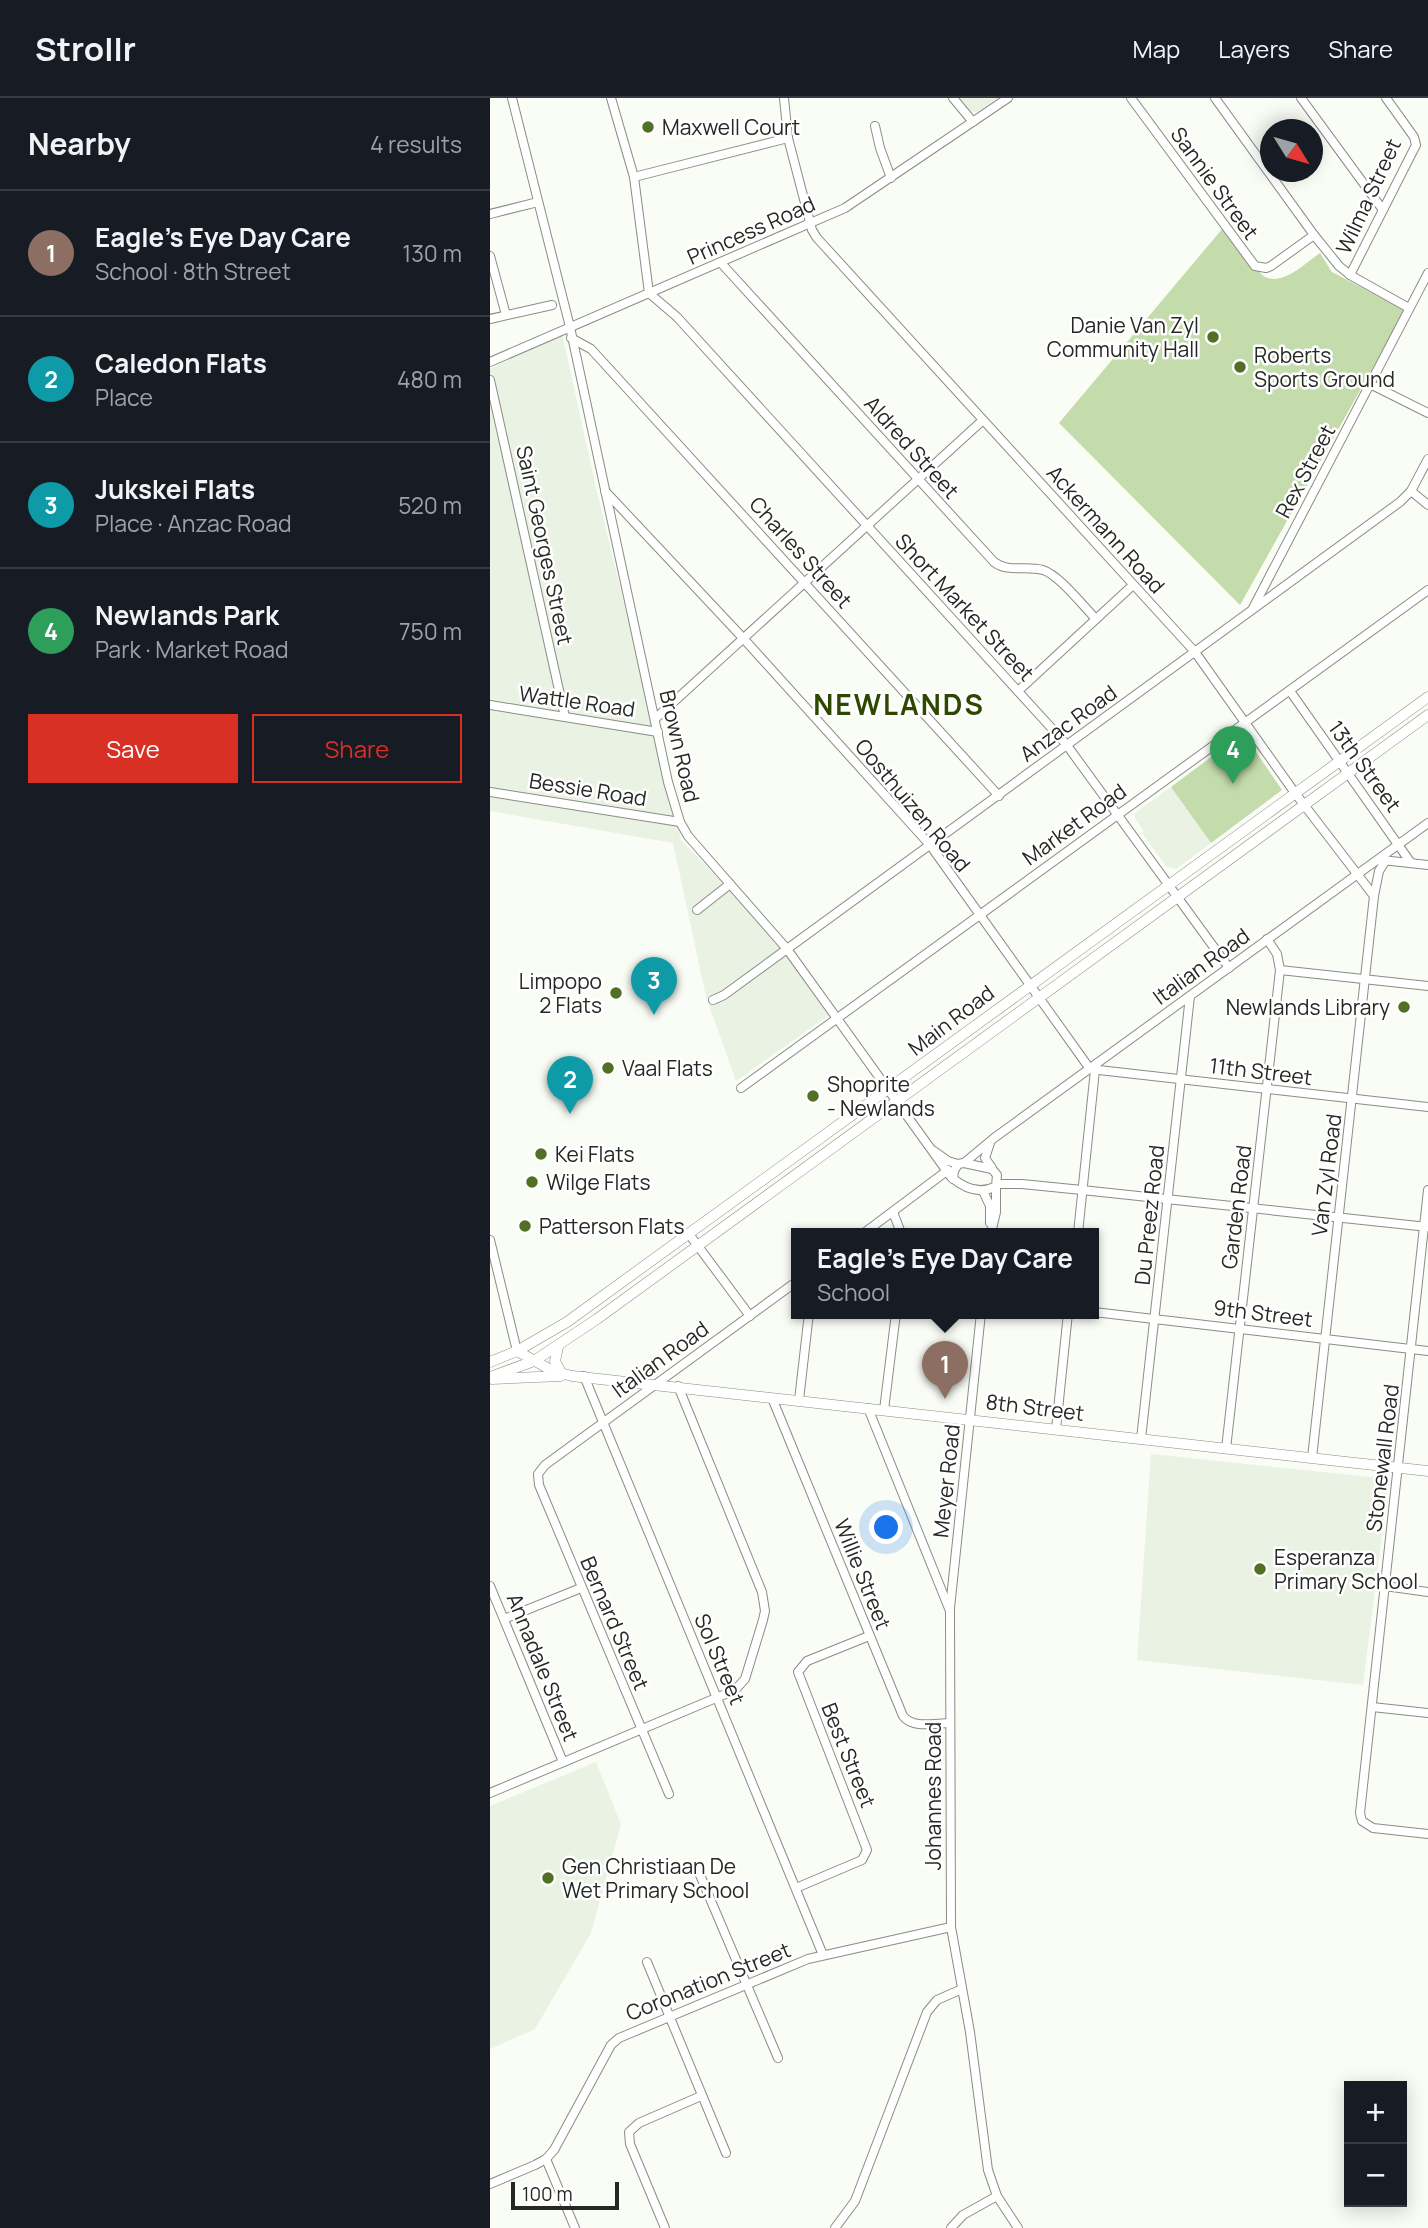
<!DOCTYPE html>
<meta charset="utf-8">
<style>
:root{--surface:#171b24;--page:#242831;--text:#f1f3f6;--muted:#9ea1a6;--line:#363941;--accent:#d93025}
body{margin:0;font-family:Manrope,sans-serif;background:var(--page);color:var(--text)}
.controls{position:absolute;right:21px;bottom:21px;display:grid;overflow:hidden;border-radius:0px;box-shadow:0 4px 18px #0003}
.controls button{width:63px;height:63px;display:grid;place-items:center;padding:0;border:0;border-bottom:2px solid var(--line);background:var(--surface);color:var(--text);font:35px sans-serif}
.compass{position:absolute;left:770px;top:21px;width:63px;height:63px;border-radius:50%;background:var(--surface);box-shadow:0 4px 18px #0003;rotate:127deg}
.scale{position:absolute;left:21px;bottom:18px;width:108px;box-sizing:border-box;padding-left:7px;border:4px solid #262825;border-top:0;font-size:19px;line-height:24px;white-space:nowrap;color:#262825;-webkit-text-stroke:5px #fff;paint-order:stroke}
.you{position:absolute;left:397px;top:1430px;width:24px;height:24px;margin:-18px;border:5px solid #fff;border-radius:50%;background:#1a73e8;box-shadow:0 0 0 10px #1a73e833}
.badge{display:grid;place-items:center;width:46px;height:46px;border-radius:50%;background:var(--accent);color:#fff;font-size:23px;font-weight:700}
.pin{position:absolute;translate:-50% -58px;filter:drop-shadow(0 2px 4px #0008)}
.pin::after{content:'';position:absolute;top:37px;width:24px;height:21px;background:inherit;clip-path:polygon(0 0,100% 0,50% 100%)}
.popup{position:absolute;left:301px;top:1130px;width:308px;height:91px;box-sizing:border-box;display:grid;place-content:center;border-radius:0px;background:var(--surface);filter:drop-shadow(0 2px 5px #0005);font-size:23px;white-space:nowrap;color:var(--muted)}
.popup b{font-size:26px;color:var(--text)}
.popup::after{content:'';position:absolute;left:50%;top:100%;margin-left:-14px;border:14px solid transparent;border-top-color:var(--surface)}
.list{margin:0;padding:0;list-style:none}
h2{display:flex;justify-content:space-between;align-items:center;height:91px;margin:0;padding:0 28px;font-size:30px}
h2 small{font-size:23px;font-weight:400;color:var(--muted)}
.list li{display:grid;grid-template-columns:46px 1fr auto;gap:21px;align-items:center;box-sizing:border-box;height:126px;padding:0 28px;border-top:2px solid var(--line)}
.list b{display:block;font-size:26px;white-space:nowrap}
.list p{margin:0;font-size:23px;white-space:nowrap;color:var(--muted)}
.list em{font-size:23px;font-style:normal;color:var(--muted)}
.actions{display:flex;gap:14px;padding:21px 28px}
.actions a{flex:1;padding:16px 0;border:2px solid var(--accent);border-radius:0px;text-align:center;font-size:24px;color:var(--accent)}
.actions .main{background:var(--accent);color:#fff}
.map{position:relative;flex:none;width:938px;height:2130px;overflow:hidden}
header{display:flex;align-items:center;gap:42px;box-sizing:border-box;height:98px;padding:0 35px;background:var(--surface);border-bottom:2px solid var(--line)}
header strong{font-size:33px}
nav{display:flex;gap:38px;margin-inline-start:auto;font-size:24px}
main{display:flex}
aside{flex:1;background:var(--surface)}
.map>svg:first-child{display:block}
.built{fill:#eaf2e3}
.green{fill:#c4dbac}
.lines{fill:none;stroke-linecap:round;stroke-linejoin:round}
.minor-casing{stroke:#898d85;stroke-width:10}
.major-casing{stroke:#898d85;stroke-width:11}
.minor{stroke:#fff;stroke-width:8}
.major{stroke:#fff;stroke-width:10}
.poi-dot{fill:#517026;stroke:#fff;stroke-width:2.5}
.labels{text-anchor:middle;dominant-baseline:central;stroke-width:5;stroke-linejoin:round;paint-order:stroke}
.poi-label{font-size:21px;fill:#262825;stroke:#fff;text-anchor:start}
.street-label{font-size:21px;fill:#262825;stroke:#fff}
.district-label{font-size:28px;font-weight:bold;letter-spacing:2px;fill:#2e4800;stroke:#fff}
</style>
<header>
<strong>Strollr</strong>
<nav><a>Map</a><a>Layers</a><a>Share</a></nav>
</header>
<main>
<aside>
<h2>Nearby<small>4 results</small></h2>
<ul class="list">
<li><span class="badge" style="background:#8d6e63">1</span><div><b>Eagle's Eye Day Care</b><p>School · 8th Street</p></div><em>130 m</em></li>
<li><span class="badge" style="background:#0f9aa8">2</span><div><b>Caledon Flats</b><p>Place</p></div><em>480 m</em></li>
<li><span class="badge" style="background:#0f9aa8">3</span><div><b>Jukskei Flats</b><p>Place · Anzac Road</p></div><em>520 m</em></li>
<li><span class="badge" style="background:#2e9e5b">4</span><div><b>Newlands Park</b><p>Park · Market Road</p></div><em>750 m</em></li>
</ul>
<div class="actions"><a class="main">Save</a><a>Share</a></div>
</aside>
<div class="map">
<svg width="938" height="2130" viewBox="0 0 938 2130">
<rect width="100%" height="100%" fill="#f9fdf5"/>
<g class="built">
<path d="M468 0H510L489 15 478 13Z"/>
<path d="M72 236 107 394 191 742 291 846 339 917 246 983 216 899 183 745 0 713V271Z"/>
<path d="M681 689 721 745 686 771 676 768 652 735 654 733 645 720V715Z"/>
<path d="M661 1356 899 1381 873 1587 647 1562Z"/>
<path d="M106 1664 131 1726 101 1835 45 1931 0 1951V1708Z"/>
</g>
<g class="green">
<path d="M733 130 773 178C792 189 814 166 830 155L842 174 915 212 750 507 569 325Z"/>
<path d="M753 635 792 692 721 745 681 689Z"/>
</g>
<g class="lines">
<g class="minor-casing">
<g id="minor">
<path d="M22 0 80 229 178 684 190 724 198 738 297 851 461 1079C474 1090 490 1097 506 1088L507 1077 502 1071 474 1065"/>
<path d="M121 0 144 79 159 195 187 219 576 646 739 870"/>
<path d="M294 0 298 40 322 132 327 140 705 554 805 695 884 798"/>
<path d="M463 0 483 24"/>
<path d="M641 0 765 168 776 170 781 168 824 137"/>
<path d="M725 0 824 137 849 168 860 177 919 210"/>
<path d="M811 0 893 112"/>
<path d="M385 28 390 50 401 80"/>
<path d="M144 79 298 40"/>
<path d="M0 116 48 104"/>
<path d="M0 158 16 217"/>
<path d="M231 165 504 464C518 475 536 467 553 472 569 477 593 508 606 521"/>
<path d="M860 177 926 47 924 39 896 0"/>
<path d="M0 221 62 207"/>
<path d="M81 240 101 251 509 698"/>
<path d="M0 264 355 110 518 0"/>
<path d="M0 282 75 619"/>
<path d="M880 286 938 315"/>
<path d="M115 393 253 540 440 747 600 971 938 1009"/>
<path d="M921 393 938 407"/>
<path d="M763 510 938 175"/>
<path d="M528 593 643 487"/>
<path d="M800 593 921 765"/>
<path d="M0 607 168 634"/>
<path d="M166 620 493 322"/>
<path d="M0 694 190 724"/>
<path d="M892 762 938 767"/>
<path d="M207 812 240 786"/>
<path d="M790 872 938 888"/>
<path d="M223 902 234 897 910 404 921 393 938 361"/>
<path d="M251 990 938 492"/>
<path d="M500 1045 495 1060 502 1070"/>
<path d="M444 1053 458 1063 468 1066"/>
<path d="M463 1081 464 1073 468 1066 474 1065 504 1040 938 725"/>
<path d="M507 1086H532L592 1092 938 1129"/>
<path d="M938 1092 870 1715 872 1723 883 1730 938 1736"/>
<path d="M493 1093 500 1108V1125"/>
<path d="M403 1114 411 1135"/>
<path d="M374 1135 458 1072"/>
<path d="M501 1135 506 1114V1088"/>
<path d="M588 1135 605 972"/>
<path d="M199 1136 260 1218"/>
<path d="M0 1142 27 1253"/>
<path d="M604 1214 938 1253"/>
<path d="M94 1278 333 1857"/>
<path d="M282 1300 413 1618C423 1631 445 1625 460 1625"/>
<path d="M309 1302 319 1215"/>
<path d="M378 1310 460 1513 461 1829 480 1934 498 2072 507 2098 528 2130"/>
<path d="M394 1312 406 1215"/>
<path d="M566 1331 578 1215"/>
<path d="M651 1341 700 898"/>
<path d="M736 1351 790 872 787 856 777 841"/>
<path d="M822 1360 884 798 889 773 896 762"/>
<path d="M0 1488 73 1664"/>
<path d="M895 1488 938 1494"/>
<path d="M460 1510 491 1215"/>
<path d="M14 1521 91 1490"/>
<path d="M882 1609 938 1615"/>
<path d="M0 1695 245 1592 255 1581 273 1522 275 1513 272 1494 188 1288"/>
<path d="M179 1696 49 1387 48 1376 55 1367 306 1184"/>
<path d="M207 1770 288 1960"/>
<path d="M306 1790 372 1762 377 1752 308 1574 317 1563 379 1538"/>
<path d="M157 1864 236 2055"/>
<path d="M56 2061 85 2130"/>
<path d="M0 2086 45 2067 56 2061 64 2052 121 1947 129 1940 318 1861 461 1829"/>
<path d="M175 2130 140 2046 139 2034 149 2025 211 1998"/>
<path d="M345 2130 365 2103 437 1914 447 1902 472 1891"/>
<path d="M461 2130 473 2117 507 2098"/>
</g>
</g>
<g class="major-casing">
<g id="major">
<path d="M68 1249 65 1263 71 1275"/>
<path d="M27 1253 63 1273 82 1278 938 1373"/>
<path d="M0 1264 27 1253 77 1224 938 599"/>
<path d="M0 1279 44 1263 107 1221 938 617"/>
<path d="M2 1281 71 1278"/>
</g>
</g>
<use href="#minor" class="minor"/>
<use href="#major" class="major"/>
</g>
<g class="poi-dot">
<circle cx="158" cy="29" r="7"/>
<circle cx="723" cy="239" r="7"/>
<circle cx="750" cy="269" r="7"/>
<circle cx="126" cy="895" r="7"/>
<circle cx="914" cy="909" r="7"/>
<circle cx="118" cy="970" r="7"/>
<circle cx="323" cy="998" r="7"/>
<circle cx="51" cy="1056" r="7"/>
<circle cx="42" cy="1084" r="7"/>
<circle cx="35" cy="1128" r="7"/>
<circle cx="770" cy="1471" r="7"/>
<circle cx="58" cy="1780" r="7"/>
</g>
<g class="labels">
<g class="poi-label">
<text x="172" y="29">Maxwell Court</text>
<text x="709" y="227" text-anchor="end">Danie Van Zyl<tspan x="709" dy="24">Community Hall</tspan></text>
<text x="764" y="257">Roberts<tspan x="764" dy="24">Sports Ground</tspan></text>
<text x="112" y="883" text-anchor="end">Limpopo<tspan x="112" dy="24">2 Flats</tspan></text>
<text x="900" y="909" text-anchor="end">Newlands Library</text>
<text x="132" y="970">Vaal Flats</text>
<text x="337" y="986">Shoprite<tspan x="337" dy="24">- Newlands</tspan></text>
<text x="65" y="1056">Kei Flats</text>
<text x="56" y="1084">Wilge Flats</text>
<text x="49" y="1128">Patterson Flats</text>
<text x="784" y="1459">Esperanza<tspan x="784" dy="24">Primary School</tspan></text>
<text x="72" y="1768">Gen Christiaan De<tspan x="72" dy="24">Wet Primary School</tspan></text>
</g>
<g class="street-label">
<text transform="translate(725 85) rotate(54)">Sannie Street</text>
<text transform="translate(878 98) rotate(-65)">Wilma Street</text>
<text transform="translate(261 132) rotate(-24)">Princess Road</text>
<text transform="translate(422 349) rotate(48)">Aldred Street</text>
<text transform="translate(815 373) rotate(-62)">Rex Street</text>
<text transform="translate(616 431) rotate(48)">Ackermann Road</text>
<text transform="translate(55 447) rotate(78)">Saint Georges Street</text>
<text transform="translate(311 454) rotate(48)">Charles Street</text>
<text transform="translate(475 509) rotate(47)">Short Market Street</text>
<text transform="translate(87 603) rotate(8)">Wattle Road</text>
<text transform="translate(578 625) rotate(-36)">Anzac Road</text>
<text transform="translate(190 648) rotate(77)">Brown Road</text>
<text transform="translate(875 668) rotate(54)">13th Street</text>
<text transform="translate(98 691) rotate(9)">Bessie Road</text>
<text transform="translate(423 707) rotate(50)">Oosthuizen Road</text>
<text transform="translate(584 726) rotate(-36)">Market Road</text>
<text transform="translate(711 868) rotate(-36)">Italian Road</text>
<text transform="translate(461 922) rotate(-37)">Main Road</text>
<text transform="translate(771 973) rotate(7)">11th Street</text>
<text transform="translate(836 1077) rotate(-83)">Van Zyl Road</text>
<text transform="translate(746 1109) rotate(-83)">Garden Road</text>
<text transform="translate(659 1117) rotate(-84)">Du Preez Road</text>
<text transform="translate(773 1215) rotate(7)">9th Street</text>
<text transform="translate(170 1261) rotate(-36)">Italian Road</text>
<text transform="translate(545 1309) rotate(7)">8th Street</text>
<text transform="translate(892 1360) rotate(-83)">Stonewall Road</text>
<text transform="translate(456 1383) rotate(-84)">Meyer Road</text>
<text transform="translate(373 1476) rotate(68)">Willie Street</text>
<text transform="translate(125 1525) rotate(67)">Bernard Street</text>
<text transform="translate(230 1561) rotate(67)">Sol Street</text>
<text transform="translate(53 1569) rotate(68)">Annadale Street</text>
<text transform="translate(359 1657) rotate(68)">Best Street</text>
<text transform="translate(443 1698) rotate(-90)">Johannes Road</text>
<text transform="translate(218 1883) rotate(-22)">Coronation Street</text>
</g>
<g class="district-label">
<text x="409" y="606">NEWLANDS</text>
</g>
</g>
</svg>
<div class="controls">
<button>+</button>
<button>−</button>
</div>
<svg class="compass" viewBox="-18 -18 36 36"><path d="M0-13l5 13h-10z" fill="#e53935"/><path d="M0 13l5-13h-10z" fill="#9ea1a6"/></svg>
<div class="scale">100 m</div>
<div class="you"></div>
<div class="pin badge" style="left:455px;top:1301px;background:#8d6e63">1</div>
<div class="popup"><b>Eagle's Eye Day Care</b>School</div>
<div class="pin badge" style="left:80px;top:1016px;background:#0f9aa8">2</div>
<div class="pin badge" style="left:164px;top:917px;background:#0f9aa8">3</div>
<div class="pin badge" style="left:743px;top:686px;background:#2e9e5b">4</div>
</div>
</main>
